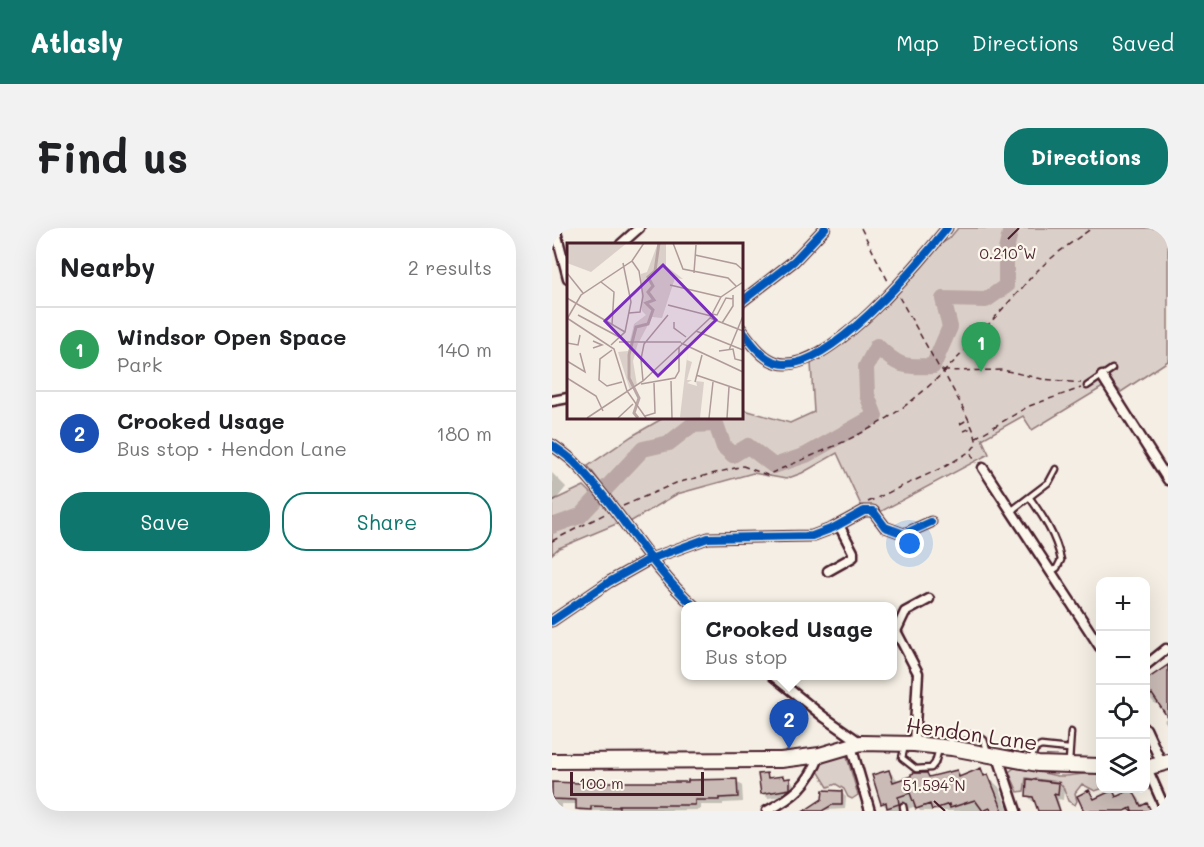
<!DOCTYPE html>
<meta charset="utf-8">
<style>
:root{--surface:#fff;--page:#f2f2f2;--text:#202124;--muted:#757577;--line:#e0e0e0;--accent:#0f766e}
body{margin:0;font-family:Mali,sans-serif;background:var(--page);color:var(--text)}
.controls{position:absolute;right:18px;bottom:18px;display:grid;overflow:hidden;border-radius:12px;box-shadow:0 6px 24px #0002}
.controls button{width:54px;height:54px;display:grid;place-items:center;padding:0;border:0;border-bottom:2px solid var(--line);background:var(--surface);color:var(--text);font:30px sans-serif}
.scale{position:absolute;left:18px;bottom:15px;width:134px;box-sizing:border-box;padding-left:6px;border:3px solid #4a1f2b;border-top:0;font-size:16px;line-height:21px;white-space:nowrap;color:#4a1f2b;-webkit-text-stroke:4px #fbf7ec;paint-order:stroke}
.you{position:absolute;left:358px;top:316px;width:21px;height:21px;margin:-15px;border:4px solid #fff;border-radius:50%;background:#1a73e8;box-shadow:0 0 0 9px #1a73e833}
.badge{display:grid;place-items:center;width:39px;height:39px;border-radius:50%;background:var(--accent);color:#fff;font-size:20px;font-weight:700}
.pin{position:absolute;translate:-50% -50px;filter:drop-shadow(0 2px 3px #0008)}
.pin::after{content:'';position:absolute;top:32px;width:21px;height:18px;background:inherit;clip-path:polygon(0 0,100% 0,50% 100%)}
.popup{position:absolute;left:129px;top:374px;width:216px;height:78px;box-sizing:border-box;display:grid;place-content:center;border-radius:12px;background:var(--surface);filter:drop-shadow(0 2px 4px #0005);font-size:20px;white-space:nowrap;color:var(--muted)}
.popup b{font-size:22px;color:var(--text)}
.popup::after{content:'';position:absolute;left:50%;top:100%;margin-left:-12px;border:12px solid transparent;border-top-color:var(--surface)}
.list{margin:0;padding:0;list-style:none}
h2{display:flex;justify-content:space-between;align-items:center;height:78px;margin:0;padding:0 24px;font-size:26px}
h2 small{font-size:20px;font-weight:400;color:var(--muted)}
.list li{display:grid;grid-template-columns:39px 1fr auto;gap:18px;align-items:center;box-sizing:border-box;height:84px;padding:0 24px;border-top:2px solid var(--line)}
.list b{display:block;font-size:22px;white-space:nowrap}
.list p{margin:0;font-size:20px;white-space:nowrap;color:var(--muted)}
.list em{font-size:20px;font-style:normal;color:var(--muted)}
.actions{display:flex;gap:12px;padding:18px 24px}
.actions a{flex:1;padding:14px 0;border:2px solid var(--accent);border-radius:24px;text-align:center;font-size:21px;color:var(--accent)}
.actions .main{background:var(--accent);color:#fff}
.icon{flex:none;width:33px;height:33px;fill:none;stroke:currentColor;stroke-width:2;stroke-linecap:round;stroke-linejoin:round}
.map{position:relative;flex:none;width:616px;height:583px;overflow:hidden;border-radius:24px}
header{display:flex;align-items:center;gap:36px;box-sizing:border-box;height:84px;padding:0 30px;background:var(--accent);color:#fff}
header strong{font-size:28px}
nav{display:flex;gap:33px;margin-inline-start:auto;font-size:21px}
.intro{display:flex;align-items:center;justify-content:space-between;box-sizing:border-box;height:144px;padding:0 36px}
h1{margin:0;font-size:42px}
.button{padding:15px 27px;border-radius:24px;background:var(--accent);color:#fff;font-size:21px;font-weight:700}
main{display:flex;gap:36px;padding:0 36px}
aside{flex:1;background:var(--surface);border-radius:24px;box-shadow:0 6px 24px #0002}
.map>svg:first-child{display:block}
.green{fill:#dbd0c9;stroke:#92787a;stroke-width:1.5}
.shadow{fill:#0003}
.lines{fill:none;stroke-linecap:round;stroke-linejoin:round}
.river{stroke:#baa7a5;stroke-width:16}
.building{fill:#cabbb6;stroke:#4a1f2b;stroke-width:1.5}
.service-casing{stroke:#4a1f2b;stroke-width:9}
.minor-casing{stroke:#4a1f2b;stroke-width:13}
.primary-casing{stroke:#4a1f2b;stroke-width:18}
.path{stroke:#4a1f2b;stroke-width:1.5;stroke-dasharray:6 4.5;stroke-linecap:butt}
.service{stroke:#fbf7ec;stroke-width:4.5}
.minor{stroke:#fbf7ec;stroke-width:8}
.primary{stroke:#fbf7ec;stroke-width:14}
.cycleway-casing{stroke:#fbf7ec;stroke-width:11}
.cycleway{stroke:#0057b8;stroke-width:8}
.ticks{fill:none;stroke:#4a1f2b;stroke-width:2}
.labels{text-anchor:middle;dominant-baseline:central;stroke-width:4.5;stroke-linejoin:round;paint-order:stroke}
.street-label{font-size:21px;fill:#4a1f2b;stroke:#fbf7ec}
.inset-river{fill:none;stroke:#baa7a5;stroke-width:3}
.inset-road{fill:none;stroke:#b09b9a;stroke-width:1.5}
.view{fill:#7b2cbf;fill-opacity:0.15;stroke:#7b2cbf;stroke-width:3}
.inset-edge{fill:none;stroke:#4a1f2b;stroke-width:3}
.ticks-label{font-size:15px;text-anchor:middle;fill:#4a1f2b;stroke:#fbf7ec;stroke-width:4.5;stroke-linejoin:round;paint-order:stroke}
</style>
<header>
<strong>Atlasly</strong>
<nav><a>Map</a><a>Directions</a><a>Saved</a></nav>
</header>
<div class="intro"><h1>Find us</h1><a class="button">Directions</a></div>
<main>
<aside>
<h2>Nearby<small>2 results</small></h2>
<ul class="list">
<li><span class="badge" style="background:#2e9e5b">1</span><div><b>Windsor Open Space</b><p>Park</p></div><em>140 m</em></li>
<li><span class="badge" style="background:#1a4fb4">2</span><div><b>Crooked Usage</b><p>Bus stop · Hendon Lane</p></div><em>180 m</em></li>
</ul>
<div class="actions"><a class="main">Save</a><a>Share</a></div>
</aside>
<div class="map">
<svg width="616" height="583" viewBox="0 0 616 583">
<rect width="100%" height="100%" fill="#f4eee4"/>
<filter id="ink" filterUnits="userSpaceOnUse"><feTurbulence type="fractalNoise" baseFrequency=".0167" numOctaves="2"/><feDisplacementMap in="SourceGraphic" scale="12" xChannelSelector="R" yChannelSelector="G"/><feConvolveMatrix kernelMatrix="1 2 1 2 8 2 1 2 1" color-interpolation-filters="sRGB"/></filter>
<g filter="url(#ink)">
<g class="green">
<path d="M406 0H616V133L569 164 559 154 480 202 471 188 430 211 437 226 328 284 320 279 309 277 285 225 250 245 234 251 201 245 125 266 78 294 36 238 80 208 113 189H189V181L238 195 262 184 259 135 336 76 385 18 397 11Z"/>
<path d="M32 258 69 294 7 320 0 326V273Z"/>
<path d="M294 526 306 567 300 571 296 569 292 561 284 556 276 559 266 543 269 533Z"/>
<path d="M462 540C477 541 493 546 506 548 520 549 533 544 546 546L549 561 543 563 530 556 523 565 525 573 523 577 516 573 511 559 507 554 474 550 472 563 466 564 457 544Z"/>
</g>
<g class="shadow">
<path d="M0 245 14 259 0 277Z"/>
<path d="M616 439 607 473 603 476 594 465V454Z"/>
<path d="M616 489V498L612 492Z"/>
<path d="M428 542 447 559 457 583H368L364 578 356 581 357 583H338L330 575 337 543 347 553 375 546 378 550 404 543 410 549Z"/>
<path d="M214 546 220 551 231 549 233 552H238L243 557 242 566 216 570 211 565Z"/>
<path d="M184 552 190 558 191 574 171 575V577H148V582L27 583 25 581V576H9V580L0 581V555L57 558Z"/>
<path d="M507 556 512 562 511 572 506 571 509 583H487L484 573H480L475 567Z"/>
<path d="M537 563 544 572 561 563 567 569 580 563 587 570 591 578 595 576 601 583H534Z"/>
<path d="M290 565 294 569 293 581 256 583Z"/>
</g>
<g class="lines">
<path class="river" d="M0 298 28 288 91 221 117 215 140 197 164 196 172 219 181 227 196 218 222 238 254 227 323 188 315 167 314 139 325 118C346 139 352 139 381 138L398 99 391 71 434 72 454 58V22L459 0"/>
</g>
<g class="building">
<path d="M616 437V490L600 466 594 471V452Z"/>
<path d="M429 540 432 548 436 546 451 583H439L438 580 431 583 423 572 398 580 397 576 380 582 378 576 364 581 358 565 346 569 347 576 335 580 334 574 329 576 320 547 337 542 341 554 359 548V546L362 545H375L377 549 405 542 407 549Z"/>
<path d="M215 545 216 550 231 548 232 551 238 550V561L209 566 206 546Z"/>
<path d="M185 551 186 569 167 570V572H143V577H67V579L39 578V582L24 581V572L0 571V554L27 555V553L55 556V554H136V552Z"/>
<path d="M475 551 507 555 506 567 502 566 508 583H486L481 569 474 568Z"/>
<path d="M580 561 589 578 595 575 599 583H578L580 582 579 580 573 583H532L525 568 537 562 542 571 561 562 564 569Z"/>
<path d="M271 562 290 563V577H280L270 583H252L270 571Z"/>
</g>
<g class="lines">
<g class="service-casing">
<g id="service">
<path d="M535 158 560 141"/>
<path d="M478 270C492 290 504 308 509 332L505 340 499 344"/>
<path d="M459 283 497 254 504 241"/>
<path d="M353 517 350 530 364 541 379 540 383 535 387 521"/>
<path d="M396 517 403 506 425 507 432 512 436 525"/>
<path d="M479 532 483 521 489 518 517 521"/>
<path d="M517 534 519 504"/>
<path d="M351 578 352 583"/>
</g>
</g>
<g class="minor-casing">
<g id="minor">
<path d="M3 0 16 50"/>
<path d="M69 16 87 0"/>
<path d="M189 74 242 33 273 0"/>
<path d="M189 101C199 114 210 131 226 135 273 148 368 34 395 0"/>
<path d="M550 148 616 252"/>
<path d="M0 173 16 170"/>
<path d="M0 217C8 223 18 229 25 237 68 281 96 337 142 378"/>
<path d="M431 240 548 419"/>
<path d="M276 343 301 329V324L287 297"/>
<path d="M0 393 57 354 98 331 156 310 260 308 281 300 312 283H321L333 299 352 306 379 294"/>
<path d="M594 437 614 421"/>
<path d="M221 448 272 489 309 515"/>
<path d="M594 501 610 536"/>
<path d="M362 516 366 445 344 403 353 384 377 371"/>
<path d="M299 518 318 583"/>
<path d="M446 529 464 583"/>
<path d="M595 540 614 583"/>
<path d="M215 583C243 568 256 557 268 527"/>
</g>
</g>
<g class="primary-casing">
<g id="primary">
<path d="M0 533 229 532 268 527 309 515 362 516 400 520 486 536 548 538"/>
<path d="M594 540 616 534"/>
</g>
</g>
<g class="path">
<path d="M309 0 337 55"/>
<path d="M347 69 386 138 391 143C398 157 423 199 424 212 425 217 421 220 418 224L424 235"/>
<path d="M391 143 451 142 490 151 529 155"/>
<path d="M408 196 415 192"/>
<path d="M412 203 419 200"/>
<path d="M423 210 477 178 529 160"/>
<path d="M316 274 394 238 417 224"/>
<path d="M71 278 124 255 191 238 215 247C257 228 304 212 343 185 390 153 430 102 470 60 489 35 515 18 540 0"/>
<path d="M0 313 53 286"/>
</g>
<use href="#service" class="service"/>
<use href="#minor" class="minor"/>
<use href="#primary" class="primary"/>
<g class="cycleway-casing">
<g id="cycleway">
<path d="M189 74 242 33 273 0"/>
<path d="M189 101C199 114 210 131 226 135 273 148 368 34 395 0"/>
<path d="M0 217C8 223 18 229 25 237 68 281 96 337 142 378"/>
<path d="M0 393 57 354 98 331 156 310 260 308 281 300 312 283H321L333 299 352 306 379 294"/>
</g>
</g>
<use href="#cycleway" class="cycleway"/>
</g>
</g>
<path class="ticks" d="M456 11 467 0M382 573 393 583"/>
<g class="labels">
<g class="street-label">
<text transform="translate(420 505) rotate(8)">Hendon Lane</text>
</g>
</g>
<g transform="translate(15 15)">
<rect width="176" height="176" fill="#f4eee4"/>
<path d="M0 0H60L24 29 0 20ZM91 0H99V23L116 36 108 35 95 75 85 74 72 99 63 98 67 81 79 72 75 68 74 31 80 29ZM65 100H71L66 118 70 142 63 147 51 109 61 108ZM121 106 120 117 125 119 120 137H125L120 140 130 143 129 138 137 139 133 175 113 174Z" fill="#dbd0c9"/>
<path class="inset-river" d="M71 175 67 170 72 155 62 135V112L69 84 81 81 86 67 79 60 87 57 81 49 86 43 81 34 88 28 92 0"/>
<path class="inset-road" d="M106 0 116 26 161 35 169 43M128 12 169 21 176 27M0 30 16 50M127 30 129 2M34 39 47 49 45 82M103 42 154 54M0 55 58 89M101 62 144 73M62 70 73 69 76 53 72 28 65 18M145 71 150 72 159 55 166 56V52M11 72 54 95M0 75 47 106 60 148 79 175M143 75 176 88M0 76 14 52 65 18 77 0M107 79V85L119 94M155 80 166 63V56M129 88 176 107M52 99H114M0 100 11 102 13 92M114 100 176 129M44 102 58 89 64 59 56 20M26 105 35 102 26 98M45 107 33 116 32 137 40 143 55 139M162 107 176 73M152 108 166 106 168 116 176 118M0 118 18 129 13 110M129 132 176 148M0 135 29 153 36 168M76 138 74 116 77 101 101 72M104 138 105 175M128 139 135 112M74 141 108 135 112 128V104M78 173 88 170 87 140M20 175 76 138 143 75 154 54 176 39M51 175 66 161M142 175 146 139M160 175 162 144"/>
<path class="view" d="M96 22 149 77 91 133 38 78Z"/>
<rect width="176" height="176" class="inset-edge"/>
</g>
<g class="ticks-label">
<text x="456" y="31">0.210°W</text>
<text x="382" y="563">51.594°N</text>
</g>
</svg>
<div class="controls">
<button>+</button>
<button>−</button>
<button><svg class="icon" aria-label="locate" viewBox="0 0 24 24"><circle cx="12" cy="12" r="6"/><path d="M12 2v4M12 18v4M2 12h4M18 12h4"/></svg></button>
<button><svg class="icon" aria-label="layers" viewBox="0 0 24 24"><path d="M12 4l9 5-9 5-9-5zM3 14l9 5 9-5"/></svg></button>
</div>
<div class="scale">100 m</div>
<div class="you"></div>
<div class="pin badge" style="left:429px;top:144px;background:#2e9e5b">1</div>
<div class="pin badge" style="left:237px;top:521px;background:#1a4fb4">2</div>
<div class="popup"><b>Crooked Usage</b>Bus stop</div>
</div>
</main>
